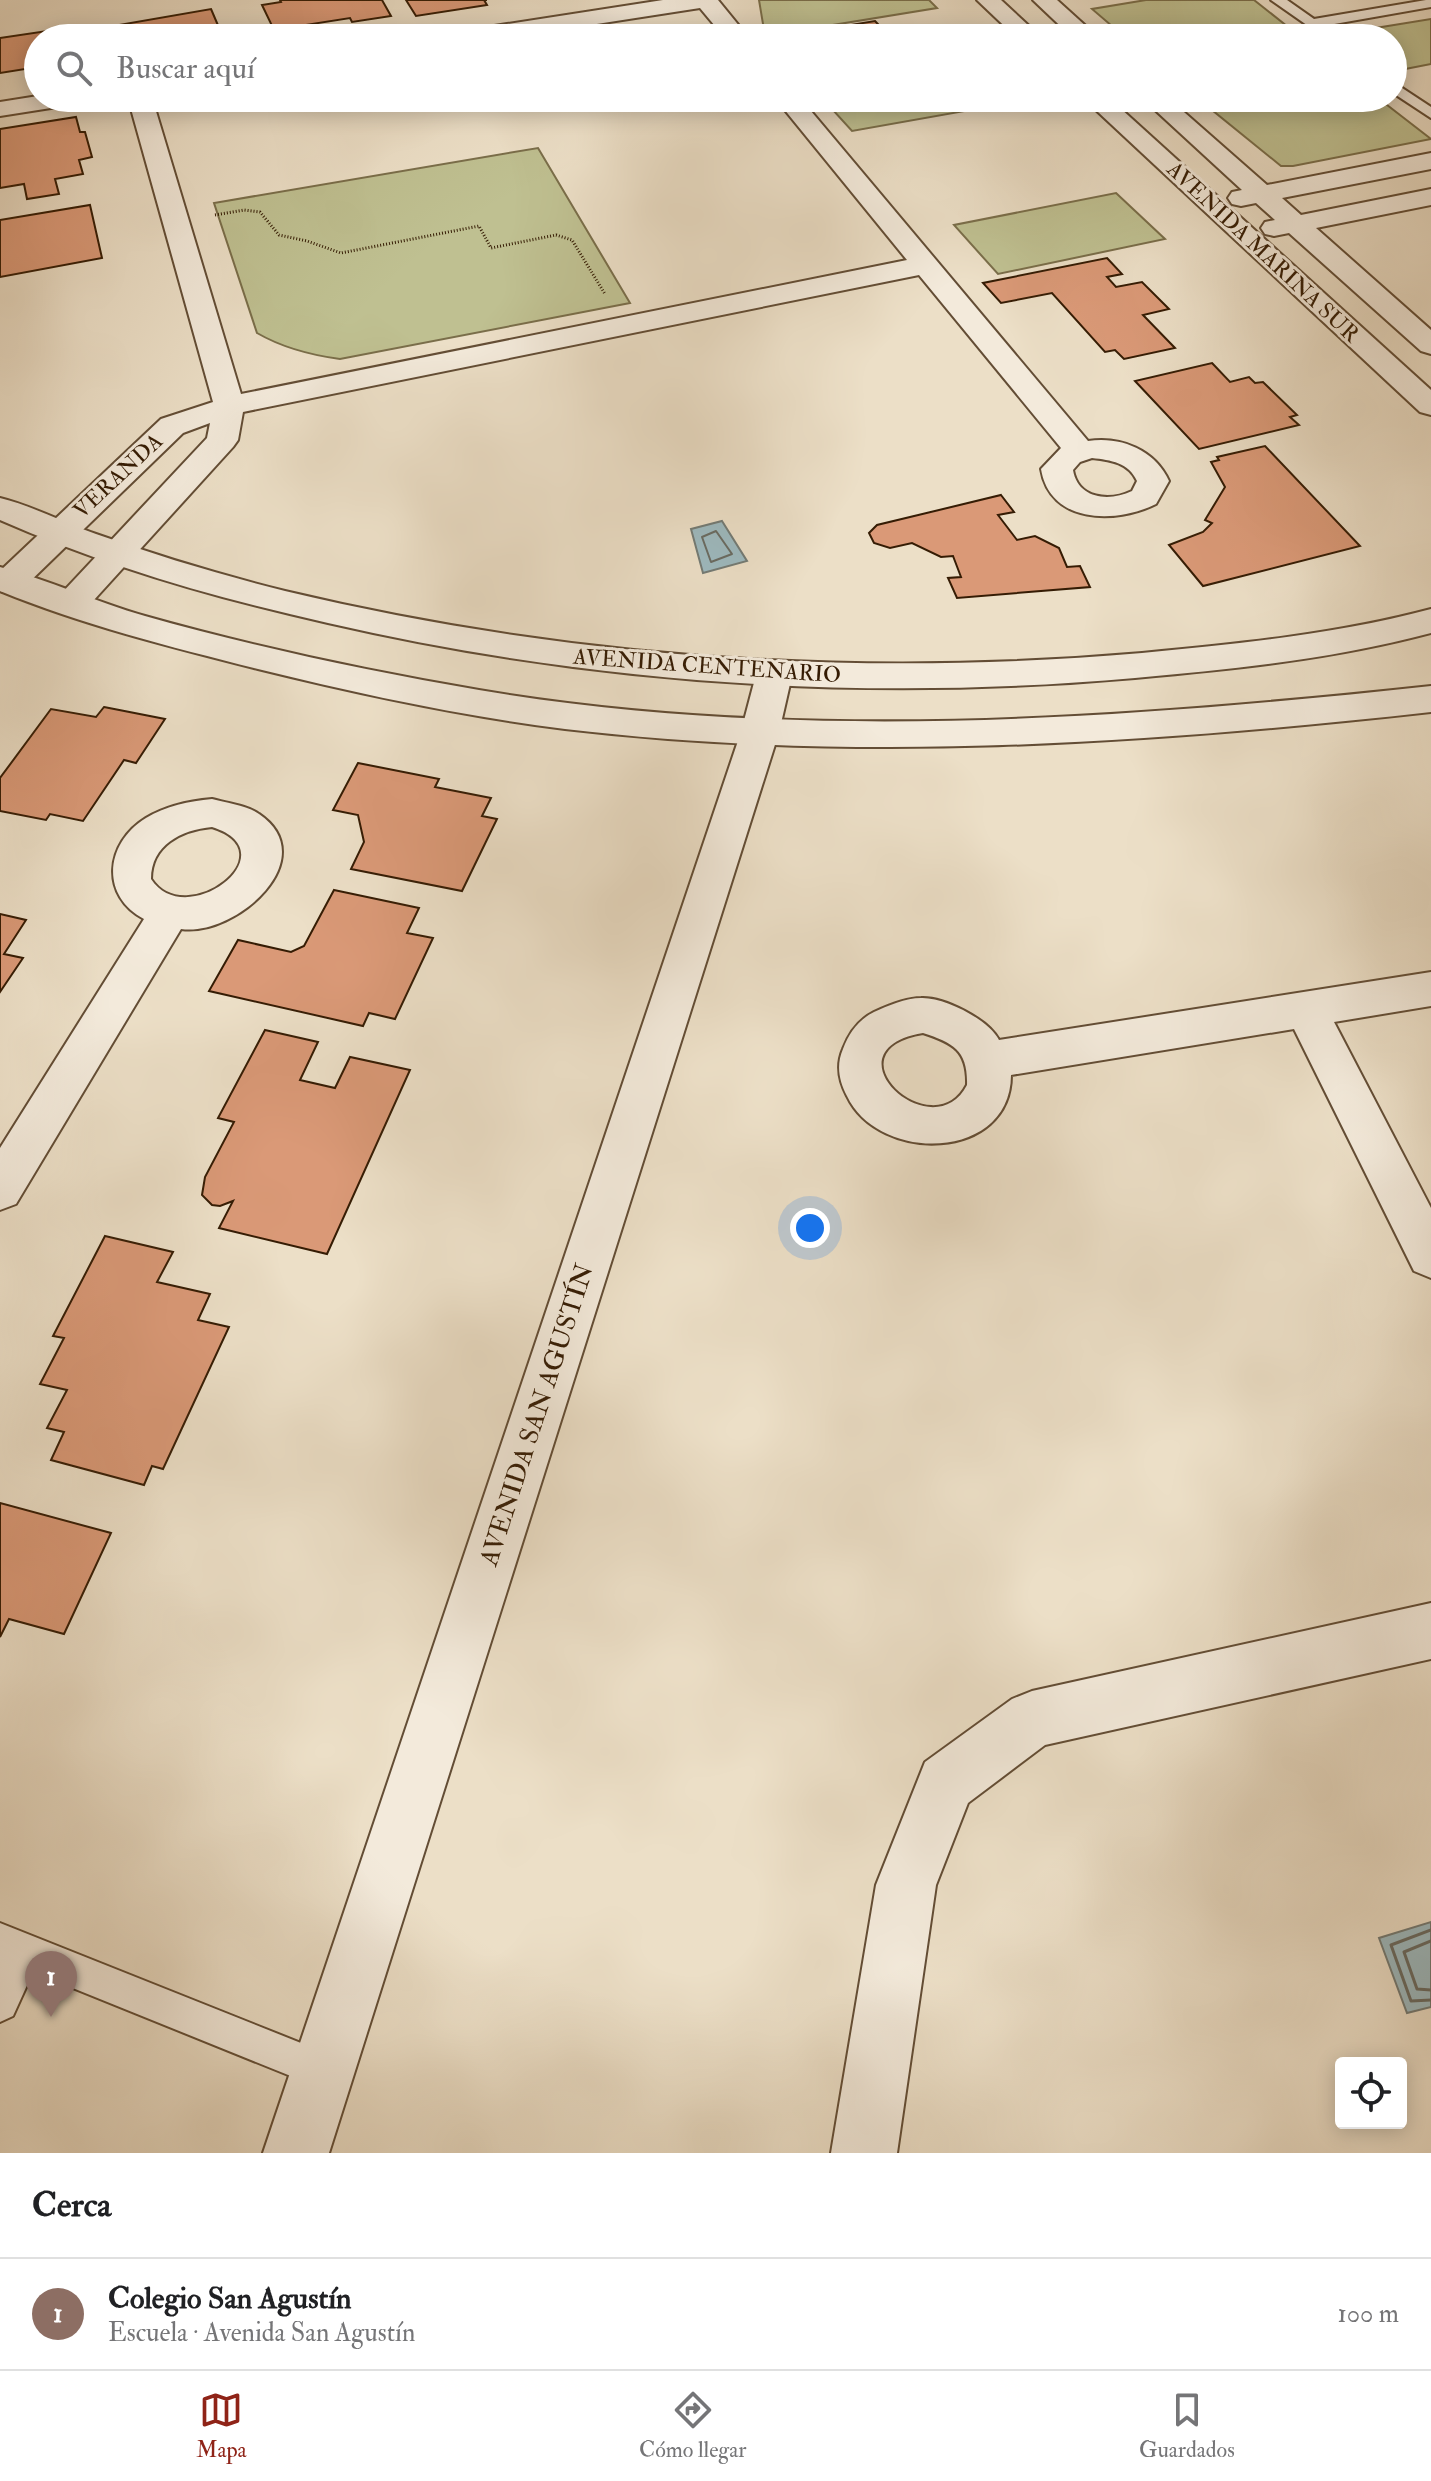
<!DOCTYPE html>
<html lang="es">
<meta charset="utf-8">
<style>
:root{--surface:#fff;--page:#f2f2f2;--text:#202124;--muted:#757577;--line:#e0e0e0;--accent:#8f2418}
body{margin:0;font-family:"IM FELL Double Pica",serif;background:var(--page);color:var(--text)}
.controls{position:absolute;right:24px;bottom:24px;display:grid;overflow:hidden;border-radius:8px;box-shadow:0 4px 20px #0003}
.controls button{width:72px;height:72px;display:grid;place-items:center;padding:0;border:0;border-bottom:2px solid var(--line);background:var(--surface);color:var(--text);font:40px sans-serif}
.you{position:absolute;left:810px;top:1228px;width:28px;height:28px;margin:-20px;border:6px solid #fff;border-radius:50%;background:#1a73e8;box-shadow:0 0 0 12px #1a73e833}
.badge{display:grid;place-items:center;width:52px;height:52px;border-radius:50%;background:var(--accent);color:#fff;font-size:26px;font-weight:700}
.pin{position:absolute;translate:-50% -66px;filter:drop-shadow(0 2px 4px #0008)}
.pin::after{content:'';position:absolute;top:42px;width:28px;height:24px;background:inherit;clip-path:polygon(0 0,100% 0,50% 100%)}
.list{margin:0;padding:0;list-style:none}
h2{display:flex;justify-content:space-between;align-items:center;height:104px;margin:0;padding:0 32px;font-size:34px}
h2 small{font-size:26px;font-weight:400;color:var(--muted)}
.list li{display:grid;grid-template-columns:52px 1fr auto;gap:24px;align-items:center;box-sizing:border-box;height:112px;padding:0 32px;border-top:2px solid var(--line)}
.list b{display:block;font-size:30px;white-space:nowrap}
.list p{margin:0;font-size:26px;white-space:nowrap;color:var(--muted)}
.list em{font-size:26px;font-style:normal;color:var(--muted)}
.icon{flex:none;width:44px;height:44px;fill:none;stroke:currentColor;stroke-width:2;stroke-linecap:round;stroke-linejoin:round}
.map{position:relative;flex:none;width:1431px;height:2153px;overflow:hidden}
.search{position:absolute;background:var(--surface);box-shadow:0 4px 20px #0003;left:24px;right:24px;top:24px;height:88px;display:flex;align-items:center;gap:20px;box-sizing:border-box;padding:0 28px;border-radius:44px;color:var(--muted);font-size:30px}
.sheet{height:216px;background:var(--surface)}
nav{display:flex;justify-content:space-around;align-items:center;box-sizing:border-box;height:112px;border-top:2px solid var(--line);background:var(--surface);font-size:22px;color:var(--muted)}
nav a{display:grid;justify-items:center;gap:4px}
nav .on{color:var(--accent)}
.map>svg:first-child{display:block}
.green{fill:#bfc091;stroke:#7a6e4a;stroke-width:2}
.water{fill:#9dbac0;stroke:#737b75;stroke-width:2}
.lines{fill:none;stroke-linecap:round;stroke-linejoin:round}
.shore-far1{stroke:#696b62;stroke-width:2}
.shore{stroke:#696b62;stroke-width:3}
.building{fill:#da9977;stroke:#351c04;stroke-width:2}
.service-casing{stroke:#634d35;stroke-width:4}
.minor-casing{stroke:#634d35;stroke-width:4}
.tertiary-casing{stroke:#634d35;stroke-width:4}
.path{stroke:#351c04;stroke-width:3;stroke-dasharray:1 2;stroke-linecap:butt}
.service{fill:#f3eadb;fill-rule:evenodd}
.minor{fill:#f3eadb;fill-rule:evenodd}
.tertiary{fill:#f3eadb;fill-rule:evenodd}
.labels{text-anchor:middle;dominant-baseline:central;stroke-width:6;stroke-linejoin:round;paint-order:stroke}
.far-street-label{font-size:22px;fill:#351c04;stroke:#f3eadb}
.street-label{font-size:26px;fill:#351c04;stroke:#f3eadb}
</style>
<div class="map">
<svg width="1431" height="2153" viewBox="0 0 1431 2153">
<rect width="100%" height="100%" fill="#ecdfc7"/>
<filter id="stains"><feTurbulence type="fractalNoise" baseFrequency=".0025" numOctaves="4"/><feColorMatrix values="0 0 0 0 .2 0 0 0 0 .09 0 0 0 0 .02 0 0 0 .5 -.17"/></filter>
<radialGradient id="worn" r=".72"><stop offset=".6" stop-color="#630" stop-opacity="0"/><stop offset="1" stop-color="#630" stop-opacity=".3"/></radialGradient>
<g class="green">
<path d="M759 0H929L937 8 765 36Z"/>
<path d="M1146 0H1254L1292 30 1267 38H1126L1092 9Z"/>
<path d="M1431 19V64L1395 71 1393 38H1351L1345 33Z"/>
<path d="M822 98H1031L1032 99 852 131Z"/>
<path d="M1278 98H1378L1431 139 1293 166H1281L1212 110Z"/>
<path d="M538 148 630 303 340 359C310 355 283 348 257 333L214 203Z"/>
<path d="M1116 193 1165 239 998 274 954 225Z"/>
</g>
<g class="water">
<path d="M722 521 747 561 703 573 691 529Z"/>
<path d="M1431 1922V2007L1407 2013 1379 1938Z"/>
</g>
<g class="lines">
<path class="shore-far1" d="M716 531 732 554 711 562 702 537Z"/>
<g class="shore">
<path d="M1431 1930 1391 1945 1411 2001 1431 2000"/>
<path d="M1431 1941 1404 1952 1417 1989 1431 1990"/>
</g>
</g>
<g class="building">
<path d="M280 0H382L391 16 352 22 350 18 274 30 262 5 281 2Z"/>
<path d="M406 0H487H484L487 5 416 16Z"/>
<path d="M211 9 223 37 123 38 119 25Z"/>
<path d="M875 21 891 38H807L802 33Z"/>
<path d="M67 28 70 38H38V67L0 73V38Z"/>
<path d="M76 117 80 132H85L92 157 79 160 83 174 55 179 59 194 27 199 24 184 0 188V129Z"/>
<path d="M90 205 102 258 0 277V220Z"/>
<path d="M1107 258 1122 274 1107 277 1116 287 1142 282 1169 309 1143 315 1175 348 1124 359 1115 350 1105 352 1052 293 1001 303 983 283Z"/>
<path d="M1212 363 1230 382 1249 377 1255 383 1263 382 1297 415 1290 417 1299 425 1199 449 1135 381Z"/>
<path d="M1265 446 1360 546 1203 586 1169 545 1203 532 1212 523 1205 520 1225 487 1211 462 1219 460 1217 457Z"/>
<path d="M1001 495 1014 512 998 515 1017 540 1035 536 1059 548 1067 567 1080 566 1090 587 957 598 948 578 961 577 953 556 941 557 912 543 890 548 874 543 869 533 877 525Z"/>
<path d="M104 707 165 719 136 763 124 760 83 821 50 814 46 820 0 811V778L51 709 96 717Z"/>
<path d="M358 763 439 779 435 787 491 798 482 816 497 819 462 891 351 869 364 842 358 815 333 810Z"/>
<path d="M334 890 419 908 407 933 433 938 395 1019 369 1013 363 1026 209 991 238 940 291 952 304 946Z"/>
<path d="M0 914 26 920 4 954 23 958 0 992Z"/>
<path d="M265 1030 318 1042 300 1080 335 1088 350 1057 410 1070 327 1254 219 1228 233 1201 220 1206 212 1205 202 1195 205 1177 234 1122 218 1118Z"/>
<path d="M105 1236 173 1252 157 1282 210 1294 198 1320 229 1327 163 1469 152 1466 144 1485 51 1460 64 1432 47 1428 67 1390 40 1384 64 1338 53 1336Z"/>
<path d="M0 1503 111 1533 64 1634 9 1619 0 1637Z"/>
</g>
<g class="lines">
<g class="service-casing">
<g id="service">
<path d="M1271 0H1287L1314 19 1426 0H1431V7L1323 26 1331 33 1324 37Z"/>
<path d="M1393 82 1431 107V118L1393 93Z"/>
<path d="M0 1923 336 2057 342 2070 336 2083 323 2089 33 1972 13 2016 0 2022Z"/>
</g>
</g>
<g class="minor-casing">
<g id="minor">
<path d="M663 0H718L749 38H725L700 8 506 38H450L454 33 462 31Z"/>
<path d="M38 96V98H82L79 103 70 105 0 116V102Z"/>
<path d="M128 98H152L241 394 907 260 775 98H800L1088 441C1121 436 1155 450 1169 481L1156 504C1116 524 1050 524 1041 469L1061 448 919 275 243 412 238 440 233 447 83 612 71 615 59 612 54 604 59 596 207 438 210 423 183 433 21 590 9 593 0 591V571L161 419 213 402ZM1092 458C1111 460 1129 463 1137 481L1132 491C1109 502 1078 499 1073 470L1080 462Z"/>
<path d="M774 663 787 666 792 675 779 732 329 2153H263L741 732 756 675 761 666Z"/>
<path d="M212 799C226 803 247 805 259 814 324 858 236 937 181 929L16 1204 0 1210V1148L144 919C100 896 105 843 146 818 166 806 189 801 212 799ZM212 827C292 852 186 933 151 879 151 845 181 830 212 827Z"/>
<path d="M1431 972V1006L1334 1022 1431 1208V1278L1414 1271 1294 1029 1011 1075C1011 1161 879 1164 847 1096 839 1081 836 1065 843 1049 849 1033 858 1020 874 1012 887 1006 906 998 921 998 944 997 988 1019 999 1040ZM923 1033C954 1043 968 1051 967 1085 933 1151 822 1050 923 1033Z"/>
<path d="M1431 1603V1659L1045 1745 968 1803 936 1885 897 2153H831L876 1885 925 1762 1012 1699 1032 1691Z"/>
</g>
</g>
<g class="tertiary-casing">
<g id="tertiary">
<path d="M977 0H1001L1042 38H1017Z"/>
<path d="M1033 0H1057L1099 38H1073Z"/>
<path d="M1083 98H1109L1431 390V415L1420 412Z"/>
<path d="M1142 98H1168L1267 185 1431 153V169L1282 198 1301 215 1431 189V205L1316 228 1431 330V354L1421 351 1289 233 1274 236 1265 234 1261 228 1265 222 1275 220 1256 203 1241 206 1232 204 1228 198 1232 192 1242 190Z"/>
<path d="M0 498C33 506 64 523 96 534 158 556 221 575 285 591 566 658 854 678 1142 653 1239 644 1337 634 1431 609V633C1334 659 1234 669 1135 678 864 702 593 684 328 623 216 598 105 566 0 520Z"/>
<path d="M0 567C49 580 96 602 145 616 255 647 367 671 479 690 793 743 1116 720 1431 686V712C1144 744 853 763 565 729 462 716 359 694 258 669 171 647 83 625 0 591Z"/>
</g>
</g>
<path class="path" d="M215 215 244 210 260 212 279 235 307 241 341 253 479 226 491 248 556 235 572 240 605 294"/>
<use href="#service" class="service"/>
<use href="#minor" class="minor"/>
<use href="#tertiary" class="tertiary"/>
</g>
<g class="labels">
<g class="far-street-label">
<text transform="translate(1263 252) rotate(43)">AVENIDA MARINA SUR</text>
<text transform="translate(118 476) rotate(-43)">VERANDA</text>
<text transform="translate(707 666) rotate(4)">AVENIDA CENTENARIO</text>
</g>
<g class="street-label">
<text transform="translate(537 1415) rotate(-72)">AVENIDA SAN AGUSTÍN</text>
</g>
</g>
<rect width="100%" height="100%" filter="url(#stains)"/>
<rect width="100%" height="100%" fill="url(#worn)"/>
</svg>
<div class="controls">
<button><svg class="icon" aria-label="locate" viewBox="0 0 24 24"><circle cx="12" cy="12" r="6"/><path d="M12 2v4M12 18v4M2 12h4M18 12h4"/></svg></button>
</div>
<div class="you"></div>
<div class="pin badge" style="left:51px;top:2017px;background:#8d6e63">1</div>
<div class="search"><svg class="icon" aria-label="search" viewBox="0 0 24 24"><circle cx="10" cy="10" r="6"/><path d="M15 15l6 6"/></svg>Buscar aquí</div>
</div>
<section class="sheet">
<h2>Cerca<small></small></h2>
<ul class="list">
<li><span class="badge" style="background:#8d6e63">1</span><div><b>Colegio San Agustín</b><p>Escuela · Avenida San Agustín</p></div><em>100 m</em></li>
</ul>
</section>
<nav>
<a class="on"><svg class="icon" aria-label="map" viewBox="0 0 24 24"><path d="M3 6l6-2 6 2 6-2v14l-6 2-6-2-6 2zM9 4v14M15 6v14"/></svg>Mapa</a>
<a><svg class="icon" aria-label="directions" viewBox="0 0 24 24"><path d="M12 3l9 9-9 9-9-9zM9 14v-3h6M13 9l2 2-2 2"/></svg>Cómo llegar</a>
<a><svg class="icon" aria-label="saved" viewBox="0 0 24 24"><path d="M7 4h10v16l-5-4-5 4z"/></svg>Guardados</a>
</nav>
